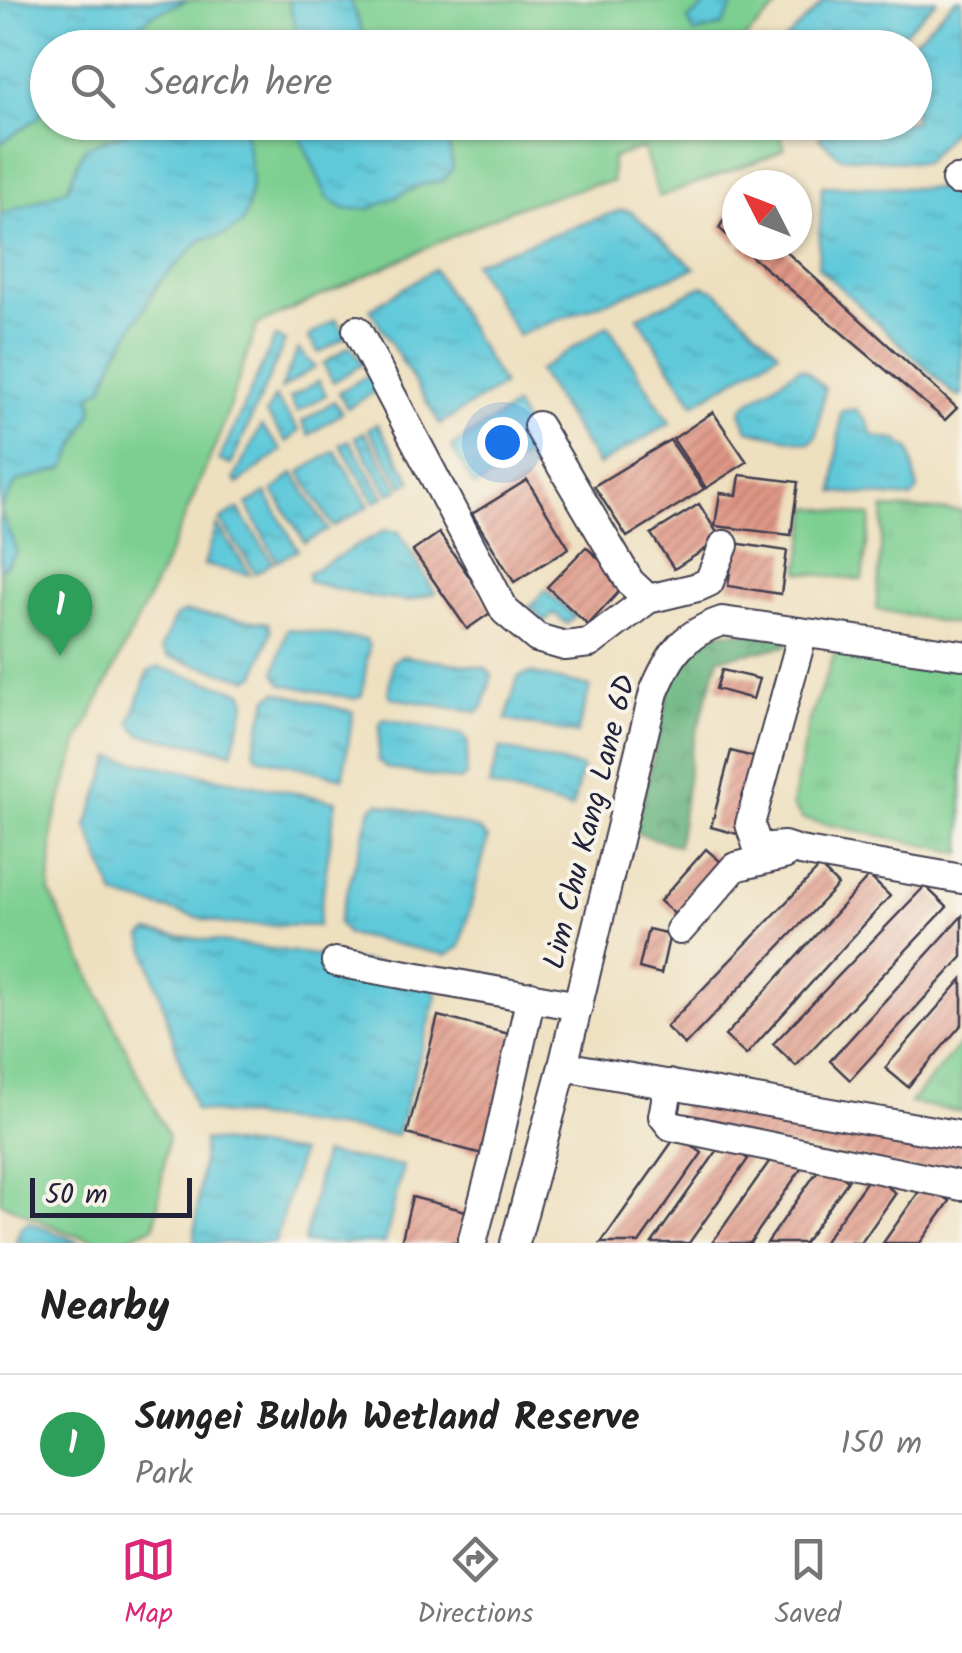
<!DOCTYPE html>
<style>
:root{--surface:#fff;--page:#f2f2f2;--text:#222;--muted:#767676;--line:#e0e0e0;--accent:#db2777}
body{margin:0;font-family:Kalam,sans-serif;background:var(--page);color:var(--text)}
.compass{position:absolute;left:722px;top:170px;width:90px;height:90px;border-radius:50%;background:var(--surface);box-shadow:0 2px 8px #0004;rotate:312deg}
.scale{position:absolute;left:30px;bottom:25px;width:162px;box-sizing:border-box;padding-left:10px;border:5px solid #22223b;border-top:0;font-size:28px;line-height:35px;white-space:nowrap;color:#22223b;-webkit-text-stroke:8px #f7f3e8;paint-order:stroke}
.you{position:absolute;left:502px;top:442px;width:35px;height:35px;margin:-25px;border:8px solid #fff;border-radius:50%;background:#1a73e8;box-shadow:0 0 0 15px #1a73e833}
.badge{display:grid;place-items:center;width:65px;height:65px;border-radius:50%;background:var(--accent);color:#fff;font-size:32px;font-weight:700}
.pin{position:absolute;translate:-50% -82px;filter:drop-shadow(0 2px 5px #0008)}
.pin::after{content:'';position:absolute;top:52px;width:35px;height:30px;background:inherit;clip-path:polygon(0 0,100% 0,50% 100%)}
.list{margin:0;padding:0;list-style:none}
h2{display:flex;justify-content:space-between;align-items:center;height:130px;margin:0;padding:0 40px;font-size:42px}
h2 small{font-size:32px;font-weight:400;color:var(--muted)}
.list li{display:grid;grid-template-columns:65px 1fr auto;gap:30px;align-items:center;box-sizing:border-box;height:140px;padding:0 40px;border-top:2px solid var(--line)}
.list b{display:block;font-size:38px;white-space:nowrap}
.list p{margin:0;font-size:32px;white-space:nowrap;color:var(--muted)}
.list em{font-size:32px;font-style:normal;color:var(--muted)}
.icon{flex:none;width:55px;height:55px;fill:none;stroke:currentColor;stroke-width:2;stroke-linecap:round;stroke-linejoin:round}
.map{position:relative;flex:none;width:962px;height:1243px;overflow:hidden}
.search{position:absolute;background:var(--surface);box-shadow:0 2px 8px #0004;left:30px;right:30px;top:30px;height:110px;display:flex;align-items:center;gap:25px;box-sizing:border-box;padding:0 35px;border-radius:55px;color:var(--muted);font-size:38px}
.sheet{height:270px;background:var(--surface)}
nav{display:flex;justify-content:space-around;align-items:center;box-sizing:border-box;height:140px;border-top:2px solid var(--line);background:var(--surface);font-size:28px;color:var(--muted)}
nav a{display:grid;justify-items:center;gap:5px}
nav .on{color:var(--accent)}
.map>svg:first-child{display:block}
.grass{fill:url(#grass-tufts);stroke:#4e7866;stroke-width:2.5}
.forest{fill:url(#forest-crowns);stroke:#436a5b;stroke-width:2.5}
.green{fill:#7bcf91;stroke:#4e7866;stroke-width:2.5}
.water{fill:url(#water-ripples);stroke:#40768a;stroke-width:2.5}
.building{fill:url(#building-hatch)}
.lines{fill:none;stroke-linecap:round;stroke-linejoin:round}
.minor-casing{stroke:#413e4f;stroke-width:32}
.minor{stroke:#fff;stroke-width:28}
.labels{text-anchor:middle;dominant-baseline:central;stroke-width:8;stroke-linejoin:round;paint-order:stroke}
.street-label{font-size:30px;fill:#22223b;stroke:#f7f3e8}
</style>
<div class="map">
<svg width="962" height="1243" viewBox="0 0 962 1243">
<defs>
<pattern id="grass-tufts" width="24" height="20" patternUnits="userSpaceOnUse" patternTransform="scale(2.5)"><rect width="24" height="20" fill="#7bcf91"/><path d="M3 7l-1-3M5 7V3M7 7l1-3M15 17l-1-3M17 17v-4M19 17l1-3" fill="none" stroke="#6ab17e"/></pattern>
<pattern id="forest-crowns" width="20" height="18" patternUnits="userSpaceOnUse" patternTransform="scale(2.5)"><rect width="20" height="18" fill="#64b27b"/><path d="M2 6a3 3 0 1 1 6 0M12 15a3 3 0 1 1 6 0" fill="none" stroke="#529066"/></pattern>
<pattern id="water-ripples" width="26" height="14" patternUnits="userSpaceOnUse" patternTransform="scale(2.5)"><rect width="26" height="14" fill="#5fc9da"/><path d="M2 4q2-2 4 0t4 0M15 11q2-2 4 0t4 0" fill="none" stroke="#52acbc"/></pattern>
<pattern id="building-hatch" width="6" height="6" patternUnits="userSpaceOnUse" patternTransform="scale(2.5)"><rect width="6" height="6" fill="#e09786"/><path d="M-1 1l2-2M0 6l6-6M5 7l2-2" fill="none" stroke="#b57b6f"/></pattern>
</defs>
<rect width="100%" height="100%" fill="#f7f3e8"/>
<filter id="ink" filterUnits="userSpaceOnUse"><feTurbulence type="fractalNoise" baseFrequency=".01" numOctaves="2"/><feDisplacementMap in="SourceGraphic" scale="20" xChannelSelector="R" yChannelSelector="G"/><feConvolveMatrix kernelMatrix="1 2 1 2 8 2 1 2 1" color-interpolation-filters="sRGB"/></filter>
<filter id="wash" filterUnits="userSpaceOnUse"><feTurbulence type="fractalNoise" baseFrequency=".0048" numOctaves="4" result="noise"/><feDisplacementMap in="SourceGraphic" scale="40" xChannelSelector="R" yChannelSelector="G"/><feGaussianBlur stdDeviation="2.25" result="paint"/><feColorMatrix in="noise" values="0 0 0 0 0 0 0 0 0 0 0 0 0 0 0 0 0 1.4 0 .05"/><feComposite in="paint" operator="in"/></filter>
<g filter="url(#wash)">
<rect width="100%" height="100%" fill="#eee0bf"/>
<g class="grass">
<path d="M884 508 962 511 958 625 876 609Z"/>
<path d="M837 648 962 665V853L802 819 792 805 808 723Z"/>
<path d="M962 1042V1112L910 1103Z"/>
</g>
<path class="forest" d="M788 631 787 646 719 658 691 751 678 846 635 833 675 665 700 633Z"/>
<g class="green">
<path d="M0 0H785L736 47 48 48V122H776L785 148 768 157 659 197 643 148 612 158V182L592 185 517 207 257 325 219 437 161 572 79 741 53 825 50 893 168 1136 155 1226 118 1243H110L70 1234 0 1202Z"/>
<path d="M810 507 871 516 862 580 799 572Z"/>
</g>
<g class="water">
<path d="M0 0H188L156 13 108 47 48 48 47 103 39 117 0 144Z"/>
<path d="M288 0H350L362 31 366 47H289L298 37Z"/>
<path d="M709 0H736L722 26 694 34 688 20 704 7Z"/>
<path d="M825 0H937L890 47H779Z"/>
<path d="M955 0H962V120L924 163 840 157 819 138 834 123 914 122V48L908 47Z"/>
<path d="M144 123H244L252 177 247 210 242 224 225 235 203 239 160 281 115 357 103 388 91 394 93 410 65 468 17 482 0 510 17 552 2 569 0 568V215L67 189 84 148 143 125Z"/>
<path d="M294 123H441L445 124 453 168 443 181 421 185 370 209H344L328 198Z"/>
<path d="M822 186 962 189V396L955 395 818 267Z"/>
<path d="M621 210 630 211 695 268 518 335 473 263Z"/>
<path d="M434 269 503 385 440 424 370 309Z"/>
<path d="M703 286 716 291 779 352 694 404 638 317Z"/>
<path d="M336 319 347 336 319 353 308 337Z"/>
<path d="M608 325 670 423 598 465 538 371Z"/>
<path d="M275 337 285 341 231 465 219 460Z"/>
<path d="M350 346 363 364 333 382 323 364Z"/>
<path d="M298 349 315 367 280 390Z"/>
<path d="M799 368 806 370 825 389 816 437 809 443 748 430 741 411 745 405Z"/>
<path d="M369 375 378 390 347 408 339 392Z"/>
<path d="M319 381 326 395 297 412 290 398Z"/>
<path d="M275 397 299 431 287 442 266 414Z"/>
<path d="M334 401 342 413 309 435 302 422Z"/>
<path d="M515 406 538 449 475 487 451 447Z"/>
<path d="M856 409 867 422 873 436 898 441 910 450 918 490 911 498 834 492 841 411Z"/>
<path d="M377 424 412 481 403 486 368 429Z"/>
<path d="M261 426 282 450 238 484 234 479Z"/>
<path d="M364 432 399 489 389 494 355 437Z"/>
<path d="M349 440 384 497 375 502 340 444Z"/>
<path d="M335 451 369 506 333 527 300 472Z"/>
<path d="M294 473 328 530 305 542 273 491Z"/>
<path d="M266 493 298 550 277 561 247 505Z"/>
<path d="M238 509 273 562 256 573 220 520Z"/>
<path d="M217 525 251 575 204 565Z"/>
<path d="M386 530 399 532 435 593 408 601 377 598 309 582 308 573Z"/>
<path d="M545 590 574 616 567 624 554 613 545 622 530 607Z"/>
<path d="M185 612 268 623 271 631 256 675 248 679 168 657 161 648 175 617Z"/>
<path d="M287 629 366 640 369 646 362 695 355 699 282 684 275 673Z"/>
<path d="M402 656 485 668 492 675 483 707 477 712 393 698 388 694 393 661Z"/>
<path d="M158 667 242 692 246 701 232 752 140 734 130 723 148 672Z"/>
<path d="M530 673 590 687 577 734 506 720 518 677Z"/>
<path d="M277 692 353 712 343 778 257 757 254 749 268 698Z"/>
<path d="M384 719 464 735 468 742 466 776 460 781 387 768 378 760 380 723Z"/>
<path d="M500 748 582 768 572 809 489 786Z"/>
<path d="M112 757 336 801 318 926 224 924 115 896 87 826Z"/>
<path d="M379 803 478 829 488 839 460 947 446 955 347 934 338 923 371 809Z"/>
<path d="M149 932 422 970 437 996 397 1135 195 1110 142 937Z"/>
<path d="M204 1140 300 1153 275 1243H194Z"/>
<path d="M323 1154 403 1166 385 1243H304Z"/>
<path d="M29 1222 80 1243H15L21 1227Z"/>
</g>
<g id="blocks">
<g class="building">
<path d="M737 198V244L719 228Z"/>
<path d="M738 245H779L957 408 945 420Z"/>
<path d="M713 412 747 462 706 488 673 439Z"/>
<path d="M670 440 704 489 627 537 594 486Z"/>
<path d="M740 475 798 482 791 535 715 526 720 493 737 495Z"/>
<path d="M527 480 569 548 514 582 472 514Z"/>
<path d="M699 504 721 539 674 569 651 534Z"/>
<path d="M439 533 493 611 467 629 413 551Z"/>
<path d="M734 543 787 551 781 594 728 586Z"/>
<path d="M586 547 626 584 588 625 547 587Z"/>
<path d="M722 670 759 679 753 699 716 689Z"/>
<path d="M731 751 757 758 737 834 711 827Z"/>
<path d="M706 849 728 868 680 919 660 901Z"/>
<path d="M820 867 838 885 685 1045 666 1027Z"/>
<path d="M869 876 890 896 746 1055 725 1036Z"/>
<path d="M925 886 947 907 796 1066 773 1044Z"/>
<path d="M962 916V957L850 1080 830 1061Z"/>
<path d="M648 929 670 934 661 974 639 968Z"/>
<path d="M962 979V1024L908 1087 885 1068Z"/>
<path d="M438 1016 517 1036 486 1155 407 1134Z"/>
<path d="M684 1089 962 1141V1178L677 1125Z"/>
<path d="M677 1135 702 1153 639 1243H601Z"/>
<path d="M724 1141 748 1159 689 1243H652Z"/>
<path d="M778 1149 803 1166 750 1243H712Z"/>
<path d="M823 1163 848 1181 804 1243H767Z"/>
<path d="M871 1175 896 1193 861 1243H823Z"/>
<path d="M925 1183 950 1201 920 1243H883Z"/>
<path d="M412 1197 466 1211 458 1243H401Z"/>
</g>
</g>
</g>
<g filter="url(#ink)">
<use href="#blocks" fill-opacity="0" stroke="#413e4f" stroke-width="2.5"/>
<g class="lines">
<g class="minor-casing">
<g id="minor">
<path d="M956 180H962"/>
<path d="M357 330 505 611 537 638 565 646 590 643 648 599 698 587 709 582 724 545"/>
<path d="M538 426 630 582 648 599"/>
<path d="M803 633 750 824 758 848 784 846 800 851 962 879"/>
<path d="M680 930 735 867 784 855"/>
<path d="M336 962 578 1006"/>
<path d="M563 1066 962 1136"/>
<path d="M669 1084 663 1116 671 1126 962 1186"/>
<path d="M472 1243 495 1156 531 996"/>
<path d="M515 1243 563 1066 654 692C670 654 682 635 722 621L962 655"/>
</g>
</g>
<use href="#minor" class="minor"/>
</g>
</g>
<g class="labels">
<g class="street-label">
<text transform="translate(591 822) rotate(-76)">Lim Chu Kang Lane 6D</text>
</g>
</g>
</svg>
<svg class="compass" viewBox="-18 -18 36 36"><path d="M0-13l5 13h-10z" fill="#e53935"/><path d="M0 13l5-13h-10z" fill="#767676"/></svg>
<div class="scale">50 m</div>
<div class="you"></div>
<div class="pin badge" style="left:60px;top:656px;background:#2e9e5b">1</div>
<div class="search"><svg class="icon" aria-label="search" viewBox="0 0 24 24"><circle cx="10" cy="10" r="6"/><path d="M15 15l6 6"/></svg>Search here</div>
</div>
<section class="sheet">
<h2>Nearby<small></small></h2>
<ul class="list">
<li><span class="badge" style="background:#2e9e5b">1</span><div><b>Sungei Buloh Wetland Reserve</b><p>Park</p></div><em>150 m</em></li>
</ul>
</section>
<nav>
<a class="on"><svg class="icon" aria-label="map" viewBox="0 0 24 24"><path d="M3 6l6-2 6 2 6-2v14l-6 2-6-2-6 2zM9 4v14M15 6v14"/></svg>Map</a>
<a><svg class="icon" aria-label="directions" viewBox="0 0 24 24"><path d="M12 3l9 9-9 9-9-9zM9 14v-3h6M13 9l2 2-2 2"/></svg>Directions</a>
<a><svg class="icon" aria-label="saved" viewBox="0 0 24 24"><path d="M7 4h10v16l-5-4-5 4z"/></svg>Saved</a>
</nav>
